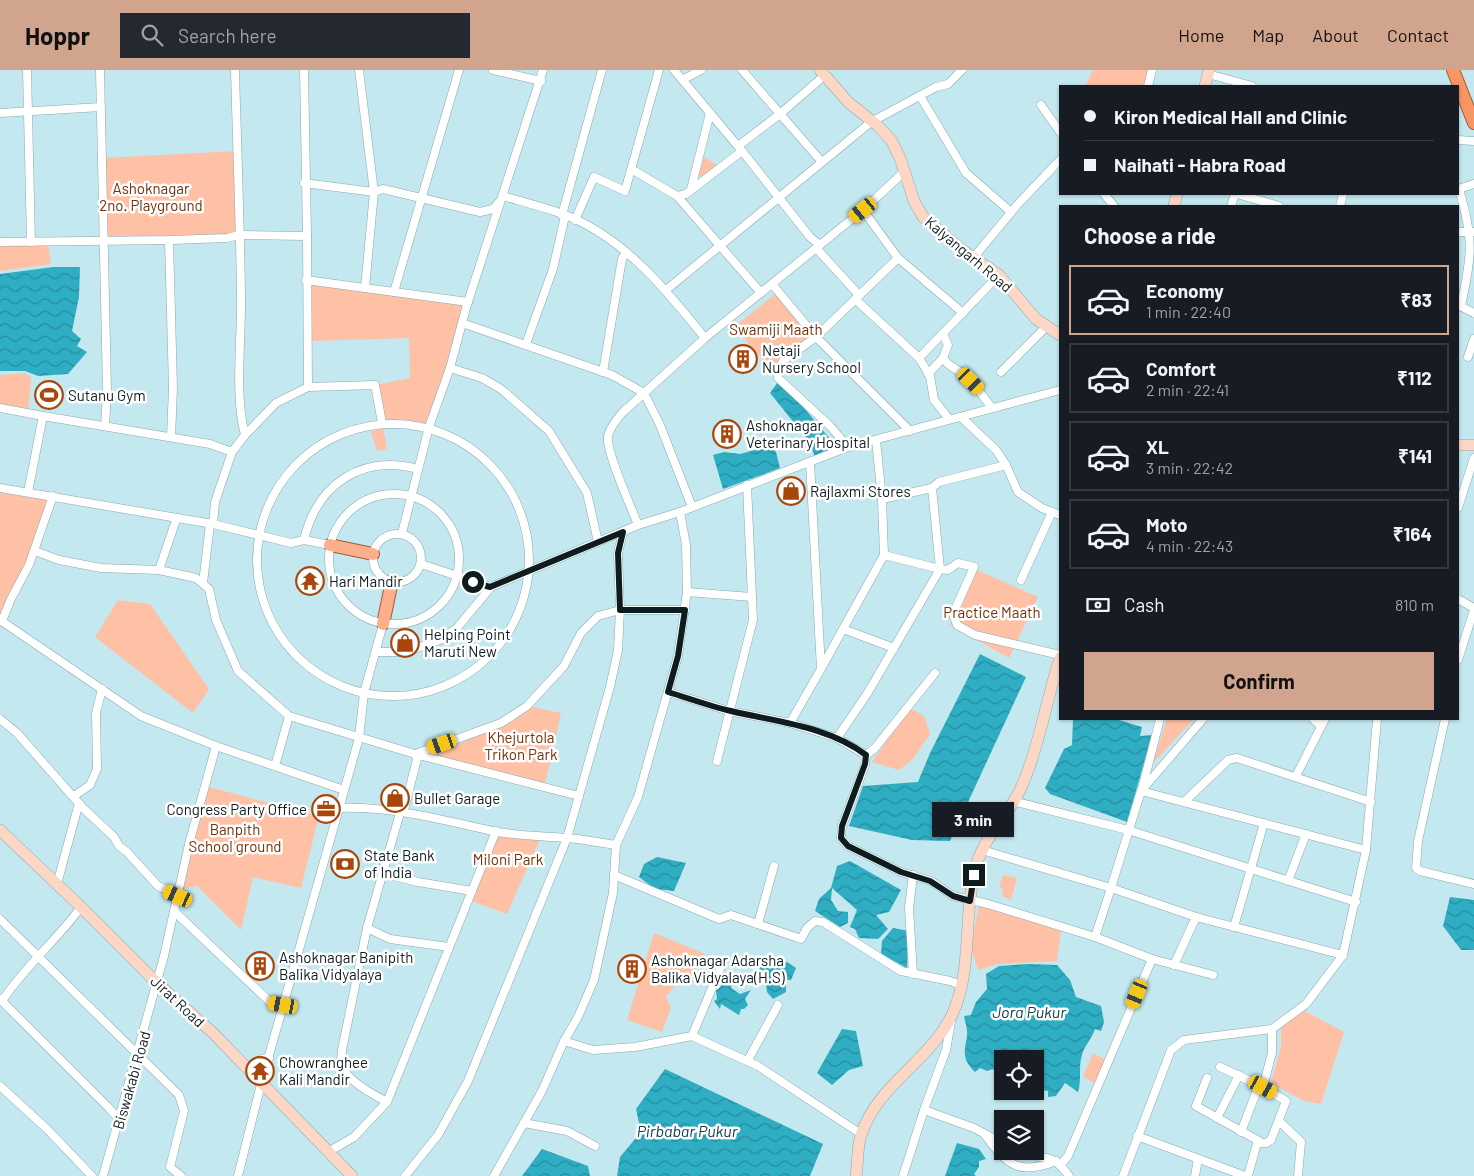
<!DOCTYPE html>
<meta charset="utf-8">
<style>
:root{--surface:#171b24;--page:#242831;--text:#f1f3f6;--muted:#9ea1a6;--line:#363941;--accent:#d1a58d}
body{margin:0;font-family:Barlow,sans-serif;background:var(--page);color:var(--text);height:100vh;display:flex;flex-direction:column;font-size:19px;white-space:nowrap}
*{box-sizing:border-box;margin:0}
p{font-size:16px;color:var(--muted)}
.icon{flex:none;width:28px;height:28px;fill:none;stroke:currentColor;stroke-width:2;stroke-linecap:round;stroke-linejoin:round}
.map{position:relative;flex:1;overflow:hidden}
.panel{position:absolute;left:1059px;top:135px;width:400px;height:515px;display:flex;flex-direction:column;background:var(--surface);border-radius:0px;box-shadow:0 1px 4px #0004}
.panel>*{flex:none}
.hud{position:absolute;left:1059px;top:15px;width:400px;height:110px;border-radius:0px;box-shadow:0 1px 4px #0004;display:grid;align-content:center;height:110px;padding:0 25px;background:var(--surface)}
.controls{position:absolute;left:994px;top:980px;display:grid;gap:10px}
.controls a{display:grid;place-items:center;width:50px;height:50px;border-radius:0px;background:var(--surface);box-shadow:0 1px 4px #0004;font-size:25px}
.end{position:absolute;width:22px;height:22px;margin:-11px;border:6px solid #0f1c1f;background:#fff;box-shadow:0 0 0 2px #fff}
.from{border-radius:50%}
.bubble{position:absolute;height:35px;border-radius:0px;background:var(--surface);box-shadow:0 1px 4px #0004;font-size:16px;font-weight:700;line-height:35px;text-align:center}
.car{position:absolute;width:15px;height:30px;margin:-15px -8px;border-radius:6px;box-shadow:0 0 4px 1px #0007;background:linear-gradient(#f5c518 24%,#345 0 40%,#f5c518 0 76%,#345 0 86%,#f5c518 0)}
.hud b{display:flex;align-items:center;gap:18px;height:48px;font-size:19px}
.hud b+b{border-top:1px solid var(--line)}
.hud i{width:12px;height:12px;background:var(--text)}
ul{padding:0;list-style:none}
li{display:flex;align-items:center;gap:15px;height:70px;margin:0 10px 8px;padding:0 15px;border:2px solid var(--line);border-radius:0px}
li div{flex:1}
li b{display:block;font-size:19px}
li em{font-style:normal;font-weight:700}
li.selected{border-color:var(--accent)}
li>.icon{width:45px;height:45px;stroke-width:1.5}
h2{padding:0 25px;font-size:22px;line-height:60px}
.pay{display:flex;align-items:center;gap:12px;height:55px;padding:0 25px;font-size:19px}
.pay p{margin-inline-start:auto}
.primary-button{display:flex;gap:10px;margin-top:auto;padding:10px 25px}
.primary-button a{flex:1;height:58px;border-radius:0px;background:var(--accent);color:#111;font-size:20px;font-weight:700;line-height:58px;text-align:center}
header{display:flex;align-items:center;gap:30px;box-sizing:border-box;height:70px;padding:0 25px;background:var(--accent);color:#111}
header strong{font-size:24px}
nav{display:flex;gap:28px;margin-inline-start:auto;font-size:18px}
.search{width:350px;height:45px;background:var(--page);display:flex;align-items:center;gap:12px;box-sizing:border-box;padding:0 18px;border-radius:0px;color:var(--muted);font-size:19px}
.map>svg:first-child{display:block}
.green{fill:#ffc1a6}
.water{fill:url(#water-waves)}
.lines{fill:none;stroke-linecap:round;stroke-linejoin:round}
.minor-casing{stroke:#88a9b0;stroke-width:9}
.secondary-casing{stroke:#88a9b0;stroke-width:12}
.primary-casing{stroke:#a65a33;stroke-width:14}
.trunk-casing{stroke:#a65a33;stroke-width:14}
.minor{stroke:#fff;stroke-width:8}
.secondary{stroke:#fdd7c5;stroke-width:11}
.primary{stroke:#fbb08b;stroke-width:12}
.trunk{stroke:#fa9664;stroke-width:12}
.route{stroke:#0f1c1f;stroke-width:6}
.labels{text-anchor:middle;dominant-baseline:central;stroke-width:5;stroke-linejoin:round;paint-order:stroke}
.park-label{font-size:15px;fill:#772f06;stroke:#fff}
.street-label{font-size:15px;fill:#0f1c1f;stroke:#fff}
.poi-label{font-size:15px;fill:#0f1c1f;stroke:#fff;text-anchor:start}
.water-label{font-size:16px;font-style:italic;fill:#0a424a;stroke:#fff}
</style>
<header>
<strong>Hoppr</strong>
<div class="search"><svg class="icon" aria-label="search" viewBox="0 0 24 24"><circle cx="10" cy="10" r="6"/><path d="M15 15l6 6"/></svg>Search here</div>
<nav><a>Home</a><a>Map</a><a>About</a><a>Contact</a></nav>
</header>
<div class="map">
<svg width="1474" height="1106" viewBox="0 0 1474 1106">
<defs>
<pattern id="water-waves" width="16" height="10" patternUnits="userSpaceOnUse" patternTransform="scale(1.25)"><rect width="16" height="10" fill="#2fadc2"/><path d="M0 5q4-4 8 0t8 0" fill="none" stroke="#268c9d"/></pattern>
</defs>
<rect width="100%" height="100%" fill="#c4e8ef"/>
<g class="green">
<polygon points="1093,0 1149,0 1145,16 1085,16"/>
<polygon points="237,81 239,165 103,170 103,88"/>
<polygon points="704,87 717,95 705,106 698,106"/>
<polygon points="48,175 51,194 0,201 0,176"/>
<polygon points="310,215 468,232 429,357 408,354 382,353 375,315 410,308 409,268 310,271"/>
<polygon points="779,221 815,261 772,300 734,257"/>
<polygon points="25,303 31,307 28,343 0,338 0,305"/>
<polygon points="383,356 387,379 377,381 371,362"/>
<polygon points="0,419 53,426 31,490 0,550"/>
<polygon points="977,500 1038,527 1009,588 950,555"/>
<polygon points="118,530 150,534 209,619 193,643 95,567"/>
<polygon points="527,636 561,643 545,714 423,683 456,676"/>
<polygon points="910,638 924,646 930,664 913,689 899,700 872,692"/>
<polygon points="1167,649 1194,649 1153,693"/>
<polygon points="205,716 319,746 301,818 253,807 241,860 197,816 180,819"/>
<polygon points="496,761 541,767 507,844 468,830"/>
<polygon points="1003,805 1017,808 1011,830 1002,826 1003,819 999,817"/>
<polygon points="979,834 1062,853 1057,891 998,894 978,900 971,878"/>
<polygon points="654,863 705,884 692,906 682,905 666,927 671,938 662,962 627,950"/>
<polygon points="1305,941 1344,962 1321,1034 1304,1031 1271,1013 1281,976 1281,954"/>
<polygon points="1093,983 1106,990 1095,1014 1083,1006"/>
</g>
<g class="water">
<polygon points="53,197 80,197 79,227 72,261 81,269 77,276 87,282 68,304 38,306 25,301 0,301 0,204"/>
<polygon points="780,309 835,375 830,385 816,389 808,370 770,323"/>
<polygon points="769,376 776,382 780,398 723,419 713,385 724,382 740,384"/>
<polygon points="980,584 1026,607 950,771 912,770 849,756 863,716 918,712 930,683"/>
<polygon points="1073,649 1116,649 1142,657 1140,666 1152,665 1127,752 1050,724 1045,718 1064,679 1072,675"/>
<polygon points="657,787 686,793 674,821 655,819 639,807 644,794"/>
<polygon points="850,791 901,820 889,842 876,845 888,859 878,869 859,868 855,859 850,857 857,840 832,818 831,830 838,841 848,842 848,853 840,857 815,841 819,829 831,818 837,796"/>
<polygon points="1450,827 1474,830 1474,880 1461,880 1443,856"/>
<polygon points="893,858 909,861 907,898 881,884 882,871"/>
<polygon points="778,886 782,893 787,892 796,898 791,910 786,910 786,922 773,929 767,922 766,914 756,907 764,889 767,894 770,892 769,889"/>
<path d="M1028,894L1057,895L1070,910L1076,927L1101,936L1104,952L1101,961L1095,959C1092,969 1084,976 1082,985C1078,997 1082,1009 1078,1022L1065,1013L1056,1026L1048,1027V1021L1040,1020L1035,1015V989H1002V1006H999L993,999L987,1001L980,998L975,1002C962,989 964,983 967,966C968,960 965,952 964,946L971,945L976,932L987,919L986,904L999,896Z"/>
<polygon points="732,913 731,918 740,924 751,920 745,929 748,935 744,939 741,939 739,945 721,934 720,939 714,931 717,929 716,921 723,914"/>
<polygon points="842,959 856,961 863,996 849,1000 832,1015 817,1003"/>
<polygon points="665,999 823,1074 810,1106 617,1106 620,1087 641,1062 636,1039"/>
<polygon points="957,1073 979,1079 986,1089 979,1091 979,1097 974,1104 976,1106 945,1106"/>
<polygon points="542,1079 588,1096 590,1106 522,1106"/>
</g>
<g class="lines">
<defs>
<g id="minor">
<polyline points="27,0 31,172"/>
<polyline points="100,0 107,321 105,356"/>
<polyline points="304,0 307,166"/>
<polyline points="493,0 541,11"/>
<polyline points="674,0 742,81 810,167 820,175"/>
<polyline points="742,0 821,91"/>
<polyline points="1208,4 1252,16"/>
<polyline points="682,10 701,0"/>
<polyline points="1148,16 1152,0"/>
<polyline points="920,26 966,103 1011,142"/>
<polyline points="1041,35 1060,62"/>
<polyline points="0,43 101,37"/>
<polyline points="1458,70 1474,71"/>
<polyline points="738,76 780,44 825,5"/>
<polyline points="633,100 677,126 686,124 742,81"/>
<polyline points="304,113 374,122 359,0"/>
<polyline points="691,119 710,43"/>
<polyline points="1458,119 1474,114"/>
<path d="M1459,119C1474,170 1472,184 1461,236"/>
<polyline points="1104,124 1114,136"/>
<polyline points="1237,124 1279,136"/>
<path d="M503,126C530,134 561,141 587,155C635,181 671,226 705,268L863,140L905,101"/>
<polyline points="677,126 761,223"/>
<polyline points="1231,136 1235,124"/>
<polyline points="1340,136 1343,124"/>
<polyline points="562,145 602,0"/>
<polyline points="575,150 594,107 625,121 659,0"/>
<polyline points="1458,162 1473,162"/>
<polyline points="169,170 173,318 171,367"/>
<polyline points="0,172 172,170 227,168 239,165 307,166 308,317 276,333 245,365"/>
<polyline points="816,178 859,225"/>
<polyline points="974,187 1018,134 1060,90"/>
<polyline points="898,188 963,243"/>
<polyline points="306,210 468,232"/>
<polyline points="772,214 816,267 910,361"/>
<polyline points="365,218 374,122 383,119 480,142 493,139 499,132"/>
<polyline points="666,220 871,52 936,17 948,14 962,0"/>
<polyline points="394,222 459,0"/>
<polyline points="855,229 919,288"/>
<polyline points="1458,235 1474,243"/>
<polyline points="462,253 612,305 644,323 660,355 692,437"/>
<path d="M943,264L948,275L943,288C948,297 958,299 966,306C976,315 983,327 992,338"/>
<polyline points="526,274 553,199 565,146"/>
<polyline points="1468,287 1474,269"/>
<polyline points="450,298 482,308 501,319 549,361 587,423 598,472"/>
<polyline points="603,302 622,189 626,182"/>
<polyline points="1001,302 1046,257"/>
<polyline points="928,304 943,288"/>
<polyline points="308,317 375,315 382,353"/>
<polyline points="0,338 43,346 28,422"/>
<polyline points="43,346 210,374 232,382 215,432 213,454"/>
<polyline points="962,348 996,380 1006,395 1018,422 1042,438 1060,445"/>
<polyline points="949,349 934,330 930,306 919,288 999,205"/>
<circle cx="393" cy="490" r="136"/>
<polyline points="848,377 830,356 778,308 777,301 783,291 816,267 898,188 863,140"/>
<path d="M232,382L245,365C234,325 242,267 241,225C240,150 237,75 235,0"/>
<polyline points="0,418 213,454 291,473 304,470 330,475"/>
<polyline points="932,418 940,499 948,500 958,493 974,497 953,544 957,555 975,565 1060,585"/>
<circle cx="394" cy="489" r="65"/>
<polyline points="882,429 932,418 939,412 1006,395"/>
<polyline points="1458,438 1474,388"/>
<polyline points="176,450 159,500 196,508 209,519 216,550 238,601 289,646 415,684 501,653 527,636 564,596 581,563 598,546 620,540 618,580 610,617 567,768 468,1011 438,1065 405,1106"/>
<path d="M638,455C632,439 605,380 608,366C610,357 617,349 622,343L705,268"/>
<polyline points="623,462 618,483 620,540 685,540"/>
<polyline points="402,463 429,357 450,298 466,238 543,0"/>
<circle cx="397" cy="488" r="24"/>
<path d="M304,470C317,414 362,384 418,399"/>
<polyline points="35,481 59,490 101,498 159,500"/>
<polyline points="421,494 491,517"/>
<polyline points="1021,510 1052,442"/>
<polyline points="203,513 210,454"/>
<polyline points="687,522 752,527"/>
<polyline points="1458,529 1474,538"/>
<polyline points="0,550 141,646 216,676 344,720"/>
<polyline points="2,551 11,529 29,495 53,426"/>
<polyline points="843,559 894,578"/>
<polyline points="376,582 405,582 440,570 457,558 491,517 638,455 680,442 848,377 1060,320"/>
<polyline points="1458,590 1474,540"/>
<polyline points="822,597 884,485 882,429 876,370"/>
<polyline points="668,622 729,641 790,653 821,599 810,392"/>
<polyline points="0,649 17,663 83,738 114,767 119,776 127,782 158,816 178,825"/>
<polyline points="1313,649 1321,656"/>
<polyline points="1445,649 1418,771 1416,798 1420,801 1474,814"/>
<polyline points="790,653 837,668 866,685 865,695 842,756 841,768 848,776 901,802 931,811 953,826 988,834 1095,867 1152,889 1213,905"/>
<polyline points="837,668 867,624 940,499 884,485"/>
<polyline points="866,685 875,678 935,603"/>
<polyline points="717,691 753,550 747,415"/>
<polyline points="275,696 289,646"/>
<polyline points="1296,706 1325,649"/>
<polyline points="1142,719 1160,649"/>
<polygon points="1141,721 1366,780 1343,885 1196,847 1111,818"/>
<polyline points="1141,721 1203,649"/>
<polyline points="74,726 90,715 97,699 96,643 102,619"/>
<polyline points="1013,731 1128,760 1356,832"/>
<polyline points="1184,732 1228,690 1237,688 1371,732"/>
<path d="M340,738C394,736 445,751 498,762C521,766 544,766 567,768C583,769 600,773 616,775"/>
<polyline points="982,780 1111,818 1095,867"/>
<polyline points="1366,780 1377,649"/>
<polyline points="382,803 418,812 472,821"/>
<polyline points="614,805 719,849 731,845 801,869 807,858 815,851 823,852 901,901 950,911 961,915"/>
<polyline points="913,805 909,838 913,904"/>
<polyline points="1288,811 1306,764"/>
<polyline points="57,814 79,733"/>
<polyline points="175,842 270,932 283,935"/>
<polyline points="0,849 179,1025 184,1041 170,1097 181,1106"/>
<polyline points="758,854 774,796"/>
<polyline points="1234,857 1264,753"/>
<polyline points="367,858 400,743 404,740 417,689 415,684 579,726"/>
<polyline points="1174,895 1196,847"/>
<polyline points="0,929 108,1037 117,1047 118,1054"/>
<path d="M2,931C25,896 57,870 81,837"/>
<polyline points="692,966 722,894"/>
<polyline points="564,971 593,980 635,977 692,966 758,996 861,1064"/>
<polyline points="748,990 778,935"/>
<polyline points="1220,997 1263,1017 1286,1031 1271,1070 1266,1073 1257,1073 1248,1106"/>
<polyline points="248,1001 262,989 269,988"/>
<polyline points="1207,1008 1196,1036 1259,1071"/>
<polyline points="0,1016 47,1059 92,1106"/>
<polyline points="1263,1017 1272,983 1272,959"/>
<path d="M387,1032C374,1025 347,1011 342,996C340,991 342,985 342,980L367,858L390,869L449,877"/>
<polyline points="924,1040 946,980 951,952"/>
<polyline points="1217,1048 1239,1005"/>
<polyline points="1279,1051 1301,1072 1298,1106"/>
<polyline points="524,1053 567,1061 595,1076"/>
<polyline points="1241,1062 1259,1015"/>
<path d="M985,1065C1007,1095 1019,1106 1056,1091"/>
<polyline points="1137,1066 1245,1106"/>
<path d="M1021,1081C1047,1093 1050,1080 1069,1106"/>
<polyline points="328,1082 354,1067 387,1032 496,761"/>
<polyline points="1061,1094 1068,1086 1152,889"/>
<polyline points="103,1106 164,886 189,774 216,676"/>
<polyline points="238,1106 262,1010 359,668 364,623 383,554"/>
<polyline points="494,1106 542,1021 564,971 578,947 594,910 613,823 616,775 638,727 678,586 687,522 686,475 680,442"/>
<polyline points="903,1106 924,1040 974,1058 1002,1073"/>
<polyline points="1123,1106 1171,980 1184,970 1272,959 1306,934 1343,885"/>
<polyline points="1195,1106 1198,1089"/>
</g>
<g id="secondary">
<polyline points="820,0 848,32 878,56 891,70 900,88 914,131 923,147 962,180 999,205 1036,249 1060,265"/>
<polyline points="1205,16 1209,0"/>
<polyline points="1174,136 1177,124"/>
<polyline points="1458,375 1474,375"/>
<polyline points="0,760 81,837 157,913 213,963 352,1106"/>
<path d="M856,1106C858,1093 857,1077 861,1065C877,1015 930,991 952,945C974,898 962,842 977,793C986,764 1009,745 1021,718C1039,677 1046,631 1060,588"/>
</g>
<g id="primary">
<polyline points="330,475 373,484"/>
<polyline points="383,554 392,511"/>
</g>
<polyline id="trunk" points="1453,0 1474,53"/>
</defs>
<use href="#minor" class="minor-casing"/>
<use href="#secondary" class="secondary-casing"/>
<use href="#primary" class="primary-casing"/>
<use href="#trunk" class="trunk-casing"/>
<use href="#minor" class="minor"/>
<use href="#secondary" class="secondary"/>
<use href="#primary" class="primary"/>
<use href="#trunk" class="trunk"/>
</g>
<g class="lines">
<path class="route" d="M473,512L490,517L623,462L618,483L620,540H685L678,586L668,622C688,628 709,636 731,641C776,652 828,656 866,685L865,694L842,756L841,768L848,776L901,802L930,811L953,826L970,831L974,805"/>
</g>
<defs>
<symbol id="building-ring" viewBox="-11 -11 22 22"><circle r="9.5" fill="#fff" stroke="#a9460c" stroke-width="1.5"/><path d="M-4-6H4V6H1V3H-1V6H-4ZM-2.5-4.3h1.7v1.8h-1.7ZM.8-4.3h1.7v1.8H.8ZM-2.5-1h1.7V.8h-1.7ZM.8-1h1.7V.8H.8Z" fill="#a9460c"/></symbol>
<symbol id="stadium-ring" viewBox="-11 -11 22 22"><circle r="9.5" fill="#fff" stroke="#a9460c" stroke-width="1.5"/><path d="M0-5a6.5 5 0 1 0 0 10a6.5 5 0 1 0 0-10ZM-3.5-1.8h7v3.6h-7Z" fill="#a9460c"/></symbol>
<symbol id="shop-ring" viewBox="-11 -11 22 22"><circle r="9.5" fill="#fff" stroke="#a9460c" stroke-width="1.5"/><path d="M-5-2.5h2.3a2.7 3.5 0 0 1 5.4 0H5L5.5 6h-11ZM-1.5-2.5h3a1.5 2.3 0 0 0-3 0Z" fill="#a9460c"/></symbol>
<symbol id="temple-ring" viewBox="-11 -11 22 22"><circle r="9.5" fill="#fff" stroke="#a9460c" stroke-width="1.5"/><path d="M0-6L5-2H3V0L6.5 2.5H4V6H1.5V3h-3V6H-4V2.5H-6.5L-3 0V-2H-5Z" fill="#a9460c"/></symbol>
<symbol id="office-ring" viewBox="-11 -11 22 22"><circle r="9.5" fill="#fff" stroke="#a9460c" stroke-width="1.5"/><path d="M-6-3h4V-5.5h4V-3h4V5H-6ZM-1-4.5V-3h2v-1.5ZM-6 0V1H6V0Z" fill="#a9460c"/></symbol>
<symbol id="bank-ring" viewBox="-11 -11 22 22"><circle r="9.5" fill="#fff" stroke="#a9460c" stroke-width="1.5"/><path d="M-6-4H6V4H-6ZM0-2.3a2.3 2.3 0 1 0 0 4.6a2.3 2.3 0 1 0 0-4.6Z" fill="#a9460c"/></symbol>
</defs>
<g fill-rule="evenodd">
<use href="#building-ring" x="727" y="273" width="32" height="32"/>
<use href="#stadium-ring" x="33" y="309" width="32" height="32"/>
<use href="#building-ring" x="711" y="348" width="32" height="32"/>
<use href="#shop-ring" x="775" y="405" width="32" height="32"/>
<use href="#temple-ring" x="294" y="495" width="32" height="32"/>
<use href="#shop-ring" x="389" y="557" width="32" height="32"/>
<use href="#shop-ring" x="379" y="712" width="32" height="32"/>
<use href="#office-ring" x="310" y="723" width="32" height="32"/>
<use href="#bank-ring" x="329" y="778" width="32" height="32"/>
<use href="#building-ring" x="244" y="880" width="32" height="32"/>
<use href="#building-ring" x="616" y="883" width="32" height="32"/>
<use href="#temple-ring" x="244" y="985" width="32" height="32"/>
</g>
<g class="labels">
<g class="park-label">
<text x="151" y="118">Ashoknagar<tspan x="151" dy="17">2no. Playground</tspan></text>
<text x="776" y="259">Swamiji Maath</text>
<text x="992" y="542">Practice Maath</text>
<text x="521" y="667">Khejurtola<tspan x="521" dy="17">Trikon Park</tspan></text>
<text x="235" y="759">Banpith<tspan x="235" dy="17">School ground</tspan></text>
<text x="508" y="789">Miloni Park</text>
</g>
<g class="street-label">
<text transform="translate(969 184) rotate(40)">Kalyangarh Road</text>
<text transform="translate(178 931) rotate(43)">Jirat Road</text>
<text transform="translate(131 1010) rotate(-74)">Biswakabi Road</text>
</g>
<g class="poi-label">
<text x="762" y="280">Netaji<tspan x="762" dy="17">Nursery School</tspan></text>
<text x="68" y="325">Sutanu Gym</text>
<text x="746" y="355">Ashoknagar<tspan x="746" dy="17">Veterinary Hospital</tspan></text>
<text x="810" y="421">Rajlaxmi Stores</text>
<text x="329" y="511">Hari Mandir</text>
<text x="424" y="564">Helping Point<tspan x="424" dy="17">Maruti New</tspan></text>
<text x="414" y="728">Bullet Garage</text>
<text x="307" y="739" text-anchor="end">Congress Party Office</text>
<text x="364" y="785">State Bank<tspan x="364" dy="17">of India</tspan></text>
<text x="279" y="887">Ashoknagar Banipith<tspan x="279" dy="17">Balika Vidyalaya</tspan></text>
<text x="651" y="890">Ashoknagar Adarsha<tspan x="651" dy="17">Balika Vidyalaya(H.S)</tspan></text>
<text x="279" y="992">Chowranghee<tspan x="279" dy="17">Kali Mandir</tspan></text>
</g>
<g class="water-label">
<text x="1029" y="941">Jora Pukur</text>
<text x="687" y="1060">Pirbabar Pukur</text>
</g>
</g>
</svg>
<div class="controls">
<a><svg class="icon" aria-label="locate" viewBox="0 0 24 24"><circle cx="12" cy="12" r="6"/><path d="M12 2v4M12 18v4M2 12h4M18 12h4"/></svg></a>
<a><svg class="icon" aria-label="layers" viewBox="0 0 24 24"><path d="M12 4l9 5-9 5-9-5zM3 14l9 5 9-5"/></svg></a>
</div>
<i class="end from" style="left:473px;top:512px"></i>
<i class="end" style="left:974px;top:805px"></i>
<div class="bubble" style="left:932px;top:732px;width:82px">3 min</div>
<i class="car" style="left:863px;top:140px;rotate:231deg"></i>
<i class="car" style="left:971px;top:311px;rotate:135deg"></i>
<i class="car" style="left:442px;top:674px;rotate:251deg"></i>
<i class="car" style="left:178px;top:826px;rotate:294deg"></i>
<i class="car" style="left:1137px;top:924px;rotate:203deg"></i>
<i class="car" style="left:283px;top:935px;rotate:280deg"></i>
<i class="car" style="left:1263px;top:1017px;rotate:119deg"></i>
<div class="hud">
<b><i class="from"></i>Kiron Medical Hall and Clinic</b>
<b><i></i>Naihati - Habra Road</b>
</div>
<section class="panel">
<h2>Choose a ride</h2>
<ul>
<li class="selected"><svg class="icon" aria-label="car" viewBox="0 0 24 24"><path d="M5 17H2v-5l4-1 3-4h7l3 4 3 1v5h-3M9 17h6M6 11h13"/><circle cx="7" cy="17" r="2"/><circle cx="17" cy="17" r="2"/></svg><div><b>Economy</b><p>1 min · 22:40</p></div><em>₹83</em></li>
<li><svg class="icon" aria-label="car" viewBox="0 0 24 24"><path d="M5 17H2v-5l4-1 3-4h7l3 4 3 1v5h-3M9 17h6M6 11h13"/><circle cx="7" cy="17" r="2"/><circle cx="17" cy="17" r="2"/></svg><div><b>Comfort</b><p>2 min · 22:41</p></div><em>₹112</em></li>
<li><svg class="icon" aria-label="car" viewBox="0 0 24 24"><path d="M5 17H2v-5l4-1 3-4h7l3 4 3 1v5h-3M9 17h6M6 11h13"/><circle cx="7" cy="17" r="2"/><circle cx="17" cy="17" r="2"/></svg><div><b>XL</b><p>3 min · 22:42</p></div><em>₹141</em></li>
<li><svg class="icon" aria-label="car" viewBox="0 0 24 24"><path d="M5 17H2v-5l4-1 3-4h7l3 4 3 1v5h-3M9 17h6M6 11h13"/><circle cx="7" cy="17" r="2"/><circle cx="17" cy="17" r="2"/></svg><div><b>Moto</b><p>4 min · 22:43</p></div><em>₹164</em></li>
</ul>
<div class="pay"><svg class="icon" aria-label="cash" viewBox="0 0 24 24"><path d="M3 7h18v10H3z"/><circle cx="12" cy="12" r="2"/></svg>Cash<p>810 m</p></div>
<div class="primary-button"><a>Confirm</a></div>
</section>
</div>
